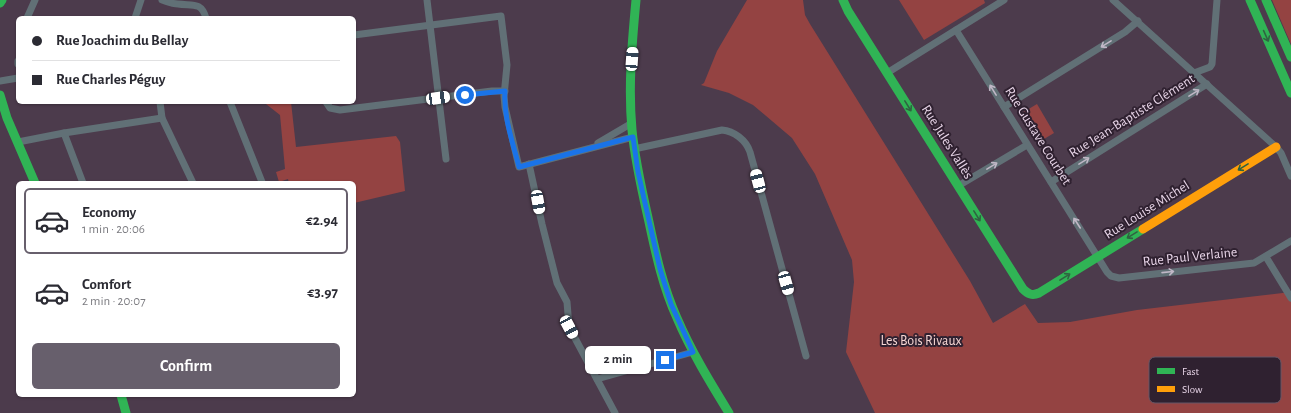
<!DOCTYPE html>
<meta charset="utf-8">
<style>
:root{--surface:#fff;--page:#f7f7f7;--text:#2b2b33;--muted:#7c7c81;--line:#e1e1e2;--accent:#675f6c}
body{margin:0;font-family:"Alegreya Sans",sans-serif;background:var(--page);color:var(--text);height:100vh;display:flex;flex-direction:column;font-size:15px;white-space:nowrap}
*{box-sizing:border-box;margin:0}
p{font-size:13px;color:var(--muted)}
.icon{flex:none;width:22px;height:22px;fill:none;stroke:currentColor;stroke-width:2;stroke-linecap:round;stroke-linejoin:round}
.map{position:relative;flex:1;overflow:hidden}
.side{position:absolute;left:16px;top:181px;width:340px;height:216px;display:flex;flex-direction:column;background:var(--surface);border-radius:6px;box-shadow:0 1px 3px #0004}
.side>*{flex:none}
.guide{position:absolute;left:16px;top:16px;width:340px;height:88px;border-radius:6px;box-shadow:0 1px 3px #0004;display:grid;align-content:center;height:88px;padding:0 16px;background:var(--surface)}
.end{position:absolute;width:18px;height:18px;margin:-9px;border:5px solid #1a73e8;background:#fff;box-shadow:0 0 0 2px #fff}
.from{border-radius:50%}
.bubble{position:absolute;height:28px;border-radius:6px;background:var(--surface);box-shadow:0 1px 3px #0004;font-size:13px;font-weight:600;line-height:28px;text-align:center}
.car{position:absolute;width:12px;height:24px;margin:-12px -6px;border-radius:5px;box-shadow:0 0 3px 1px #0007;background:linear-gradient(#fff 24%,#345 0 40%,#fff 0 76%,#345 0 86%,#fff 0)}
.guide b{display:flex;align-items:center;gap:14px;height:38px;font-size:15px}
.guide b+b{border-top:1px solid var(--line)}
.guide i{width:10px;height:10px;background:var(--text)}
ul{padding:7px 0 0;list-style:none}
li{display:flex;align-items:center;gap:12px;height:66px;margin:0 8px 6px;padding:0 8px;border:2px solid transparent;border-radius:6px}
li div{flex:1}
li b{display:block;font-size:15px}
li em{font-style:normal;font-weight:600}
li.active{border-color:var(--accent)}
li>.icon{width:36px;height:36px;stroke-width:1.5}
.primary-button{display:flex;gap:8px;margin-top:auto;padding:8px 16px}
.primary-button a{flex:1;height:46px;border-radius:6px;background:var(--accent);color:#fff;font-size:16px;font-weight:600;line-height:46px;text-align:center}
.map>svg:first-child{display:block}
.green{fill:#944342}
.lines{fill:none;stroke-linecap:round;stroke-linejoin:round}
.street{stroke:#617076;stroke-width:7}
.fast{stroke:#30b455;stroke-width:9}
.slow{stroke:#ff9f0a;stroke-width:9}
.oneway{stroke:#2f6341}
.oneway2{stroke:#c0b7c6}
.route{stroke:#1a73e8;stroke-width:5}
.labels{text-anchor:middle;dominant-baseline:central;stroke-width:4;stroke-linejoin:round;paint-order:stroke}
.street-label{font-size:14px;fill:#e8d5e8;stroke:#2f2130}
.park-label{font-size:14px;fill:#f6d5d2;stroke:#2f2130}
.key{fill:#2f2130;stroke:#665767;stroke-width:1}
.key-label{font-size:11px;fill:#e8d5e8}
</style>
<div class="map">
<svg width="1291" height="413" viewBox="0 0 1291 413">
<rect width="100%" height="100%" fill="#4c3b4c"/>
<g class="green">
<polygon points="747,0 803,0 805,15 810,24 970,281 993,323 1025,304 1038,323 1070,322 1137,310 1291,292 1291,413 875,413 846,352 854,282 852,260 815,174 792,138 753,105 729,93 701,85 704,83 717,51"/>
<polygon points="899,0 984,0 985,3 924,40"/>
<polygon points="1272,0 1291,0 1291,44"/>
<polygon points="265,102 291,102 296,147 396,136 400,142 405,191 354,203 354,183 289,183 288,179 279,182 276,172 285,169 280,115 266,104"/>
<polygon points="1037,104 1054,133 1039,142 1022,113"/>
</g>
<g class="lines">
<g class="street">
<path d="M162,0C168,2 172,4 178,4C192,6 201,1 206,18"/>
<polyline points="427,0 446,159"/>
<polyline points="1113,0 1276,147 1281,153 1291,176"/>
<polyline points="27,18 35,0"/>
<polyline points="135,18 141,0"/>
<polyline points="956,30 1107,272 1111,276 1119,278 1254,263 1291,241"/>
<polyline points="354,35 501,16 507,65 504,96 505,107 519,167 633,137"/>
<polyline points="18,61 18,64"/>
<polyline points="887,73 1004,0"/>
<polyline points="1194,73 1210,67 1212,64 1217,0"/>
<polyline points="0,81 18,78"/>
<polyline points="160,102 162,118 193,183"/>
<polyline points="230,102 262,182 261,183"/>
<polyline points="326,102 330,108 340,110 492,91 505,91"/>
<polyline points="1004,107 1125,32 1138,21"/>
<polyline points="64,133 83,183"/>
<polyline points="18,142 64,133 162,118"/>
<polyline points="598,143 632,123"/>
<path d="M634,149L722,130C734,131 746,140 750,152L806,356"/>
<polyline points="529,164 542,224 557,283 567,302 569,327 615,413"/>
<polyline points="1051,182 1207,84"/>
<polyline points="958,186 1027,145"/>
<polyline points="1266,257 1291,298"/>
<polyline points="597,379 693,352"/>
</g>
<g class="fast">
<path d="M636,0C632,43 628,87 632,130C635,161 642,191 649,222C656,255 663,287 677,318C691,351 710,382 729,413"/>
<path d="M843,0L848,11L1023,289C1028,294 1032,296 1039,293L1143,229"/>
<polyline points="1250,0 1291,93"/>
<polyline points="1266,0 1291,57"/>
<polyline points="0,3 2,0"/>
<polyline points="0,95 7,118 35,183"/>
<polyline points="121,395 126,413"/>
</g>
<polyline class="slow" points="1143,229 1276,147"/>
</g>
<defs><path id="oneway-shaft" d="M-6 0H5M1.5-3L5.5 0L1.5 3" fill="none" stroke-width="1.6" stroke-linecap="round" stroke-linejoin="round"/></defs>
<g class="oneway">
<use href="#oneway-shaft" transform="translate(1266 36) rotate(66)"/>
<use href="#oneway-shaft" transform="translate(908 106) rotate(58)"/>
<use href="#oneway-shaft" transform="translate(1243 167) rotate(148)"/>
<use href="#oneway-shaft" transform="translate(977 216) rotate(58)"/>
<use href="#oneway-shaft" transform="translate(1132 235) rotate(148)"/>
<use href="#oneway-shaft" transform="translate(1065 277) rotate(-32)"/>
</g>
<g class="oneway2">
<use href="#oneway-shaft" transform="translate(1106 44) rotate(148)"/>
<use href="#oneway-shaft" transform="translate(993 90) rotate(-122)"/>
<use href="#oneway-shaft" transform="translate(1194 93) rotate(-32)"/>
<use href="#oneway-shaft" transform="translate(1084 161) rotate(-32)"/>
<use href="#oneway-shaft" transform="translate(992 166) rotate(-31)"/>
<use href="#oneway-shaft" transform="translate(1077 223) rotate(-123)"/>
<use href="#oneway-shaft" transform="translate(1168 272) rotate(-6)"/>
</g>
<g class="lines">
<path class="route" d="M465,95L505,91C503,116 513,143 519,167L633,137L638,172L660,269L671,304L693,352L665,360"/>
</g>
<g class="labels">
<g class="street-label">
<text transform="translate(1132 116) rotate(-32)">Rue Jean-Baptiste Clément</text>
<text transform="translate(1038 136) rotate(58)">Rue Gustave Courbet</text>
<text transform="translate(947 142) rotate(58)">Rue Jules Vallès</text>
<text transform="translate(1147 210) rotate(-32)">Rue Louise Michel</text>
<text transform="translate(1190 257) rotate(-6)">Rue Paul Verlaine</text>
</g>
<g class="park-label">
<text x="921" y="341">Les Bois Rivaux</text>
</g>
</g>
<rect x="1149" y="357" width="132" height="46" rx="6" class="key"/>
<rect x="1157" y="368" width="18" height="6" fill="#30b455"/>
<rect x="1157" y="386" width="18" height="6" fill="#ff9f0a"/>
<g class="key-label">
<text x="1182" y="375">Fast</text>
<text x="1182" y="393">Slow</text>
</g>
</svg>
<i class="end from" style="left:465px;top:95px"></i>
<i class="end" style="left:665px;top:360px"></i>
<div class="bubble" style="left:585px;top:346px;width:66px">2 min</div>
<i class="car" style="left:632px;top:59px;rotate:4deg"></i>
<i class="car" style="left:438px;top:98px;rotate:82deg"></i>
<i class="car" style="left:758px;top:181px;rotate:345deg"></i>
<i class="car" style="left:538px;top:202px;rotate:170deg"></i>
<i class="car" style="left:786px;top:283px;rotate:164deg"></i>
<i class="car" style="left:569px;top:327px;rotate:152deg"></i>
<div class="guide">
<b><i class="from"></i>Rue Joachim du Bellay</b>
<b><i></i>Rue Charles Péguy</b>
</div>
<section class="side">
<ul>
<li class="active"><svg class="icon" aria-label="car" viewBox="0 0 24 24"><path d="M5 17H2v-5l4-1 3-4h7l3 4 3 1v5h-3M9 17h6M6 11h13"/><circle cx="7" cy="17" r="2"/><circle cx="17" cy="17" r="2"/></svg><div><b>Economy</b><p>1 min · 20:06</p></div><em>€2.94</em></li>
<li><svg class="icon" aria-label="car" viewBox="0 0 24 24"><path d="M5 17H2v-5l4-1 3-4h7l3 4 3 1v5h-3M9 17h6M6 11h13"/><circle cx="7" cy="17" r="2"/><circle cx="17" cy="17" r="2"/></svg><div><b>Comfort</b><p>2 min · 20:07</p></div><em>€3.97</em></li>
</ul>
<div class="primary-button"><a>Confirm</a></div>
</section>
</div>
